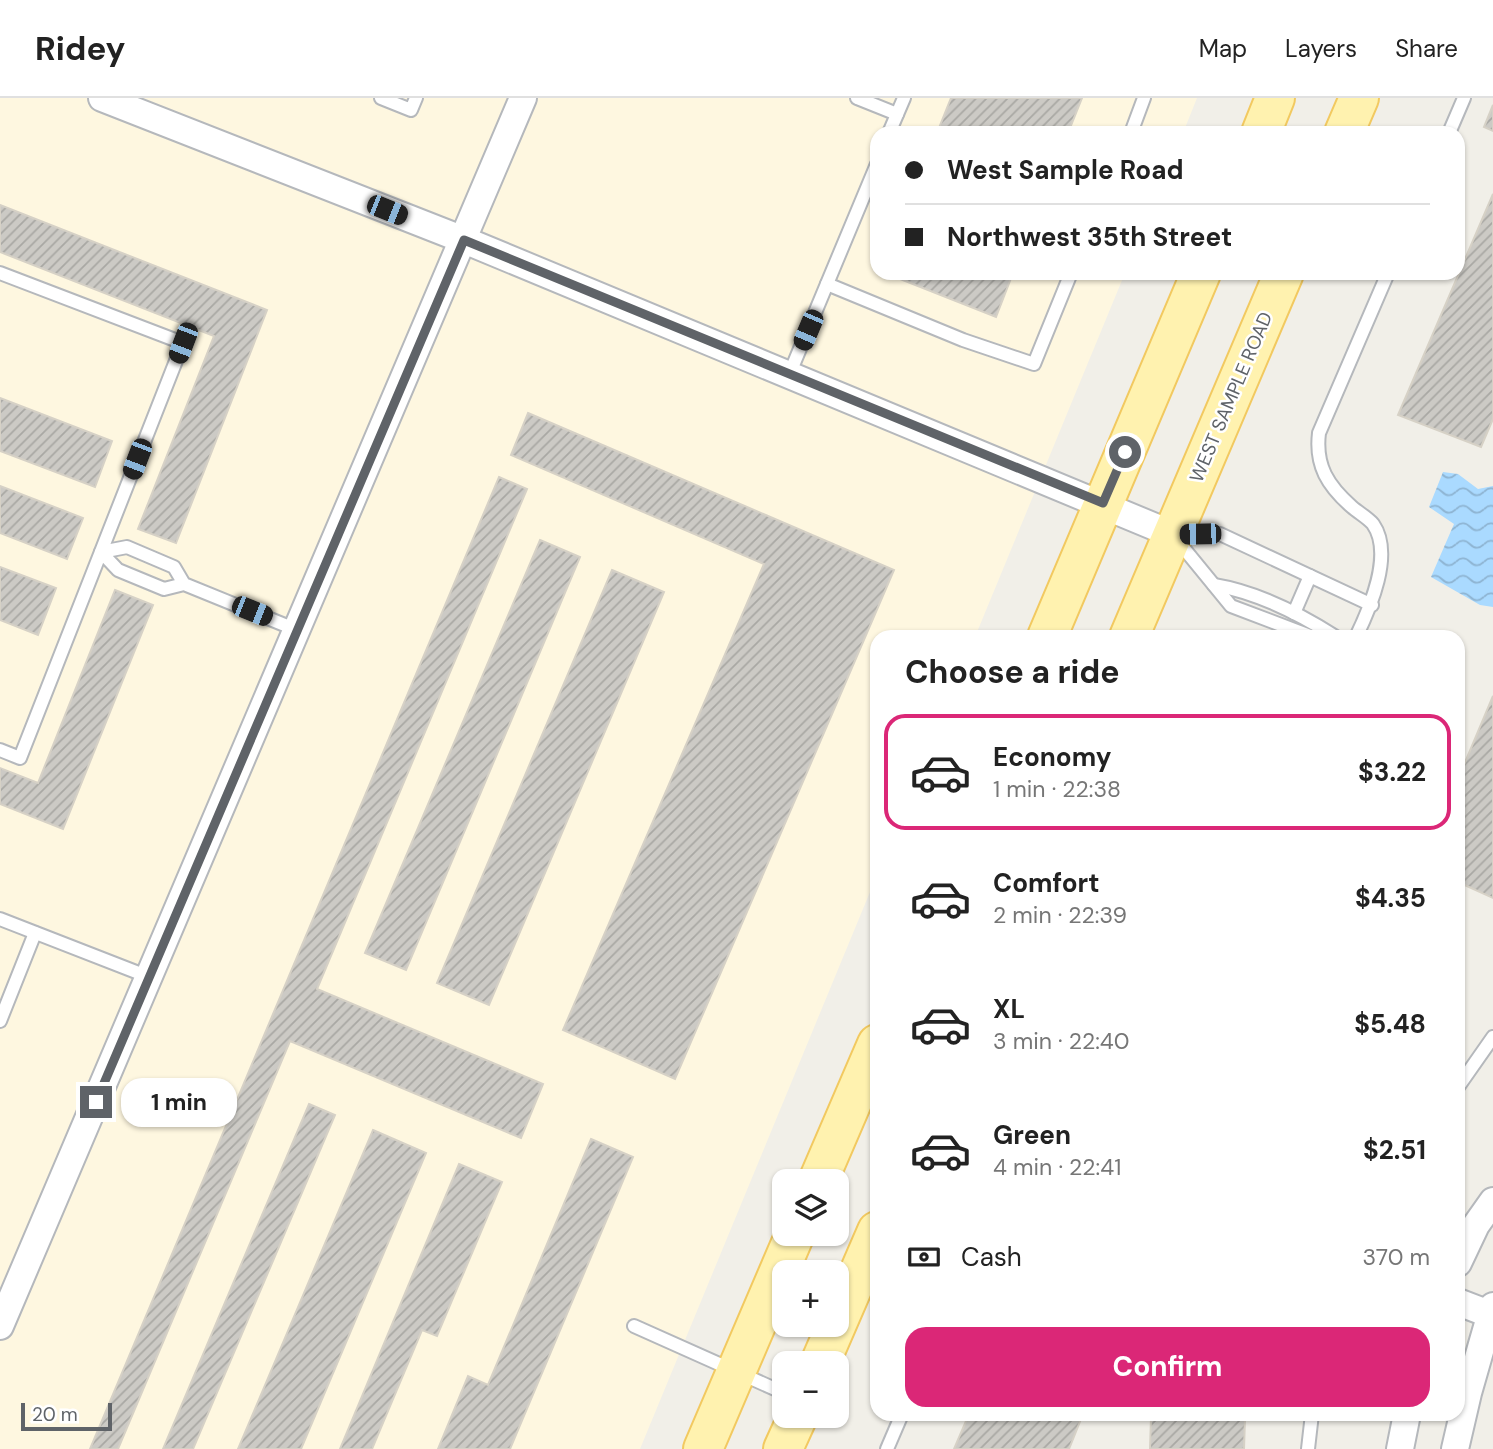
<!DOCTYPE html>
<meta charset="utf-8">
<style>
:root{--surface:#fff;--page:#f2f2f2;--text:#222;--muted:#767676;--line:#e0e0e0;--accent:#db2777}
body{margin:0;font-family:"DM Sans",sans-serif;background:var(--page);color:var(--text);height:100vh;display:flex;flex-direction:column;font-size:26px;white-space:nowrap}
*{box-sizing:border-box;margin:0}
p{font-size:23px;color:var(--muted)}
.icon{flex:none;width:38px;height:38px;fill:none;stroke:currentColor;stroke-width:2;stroke-linecap:round;stroke-linejoin:round}
.map{position:relative;flex:1;overflow:hidden}
.sheet{position:absolute;left:870px;top:532px;width:595px;height:791px;display:flex;flex-direction:column;background:var(--surface);border-radius:21px;box-shadow:0 2px 5px #0004}
.sheet>*{flex:none}
.hud{position:absolute;left:870px;top:28px;width:595px;height:154px;border-radius:21px;box-shadow:0 2px 5px #0004;display:grid;align-content:center;height:154px;padding:0 35px;background:var(--surface)}
.tools{position:absolute;left:772px;top:1071px;display:grid;gap:14px}
.tools a{display:grid;place-items:center;width:77px;height:77px;border-radius:14px;background:var(--surface);box-shadow:0 2px 5px #0004;font-size:35px}
.scale{position:absolute;left:21px;bottom:18px;width:91px;box-sizing:border-box;padding-left:7px;border:4px solid #5f6368;border-top:0;font-size:19px;line-height:24px;white-space:nowrap;color:#5f6368;-webkit-text-stroke:5px #fff;paint-order:stroke}
.end{position:absolute;width:32px;height:32px;margin:-16px;border:9px solid #5f6368;background:#fff;box-shadow:0 0 0 4px #fff}
.from{border-radius:50%}
.bubble{position:absolute;height:49px;border-radius:21px;background:var(--surface);box-shadow:0 2px 5px #0004;font-size:23px;font-weight:700;line-height:49px;text-align:center}
.car{position:absolute;width:21px;height:42px;margin:-21px -10px;border-radius:9px;box-shadow:0 0 5px 2px #0007;background:linear-gradient(#222 24%,#8ab4d8 0 40%,#222 0 76%,#8ab4d8 0 86%,#222 0)}
.hud b{display:flex;align-items:center;gap:24px;height:66px;font-size:26px}
.hud b+b{border-top:2px solid var(--line)}
.hud i{width:18px;height:18px;background:var(--text)}
ul{padding:0;list-style:none}
li{display:flex;align-items:center;gap:21px;height:116px;margin:0 14px 10px;padding:0 21px;border:4px solid transparent;border-radius:21px}
li div{flex:1}
li b{display:block;font-size:26px}
li em{font-style:normal;font-weight:700}
li.current{border-color:var(--accent)}
li>.icon{width:63px;height:63px;stroke-width:1.5}
h2{padding:0 35px;font-size:32px;line-height:84px}
.pay{display:flex;align-items:center;gap:18px;height:77px;padding:0 35px;font-size:26px}
.pay p{margin-inline-start:auto}
.primary-button{display:flex;gap:14px;margin-top:auto;padding:14px 35px}
.primary-button a{flex:1;height:80px;border-radius:21px;background:var(--accent);color:#fff;font-size:28px;font-weight:700;line-height:80px;text-align:center}
header{display:flex;align-items:center;gap:42px;box-sizing:border-box;height:98px;padding:0 35px;background:var(--surface);border-bottom:2px solid var(--line)}
header strong{font-size:33px}
nav{display:flex;gap:38px;margin-inline-start:auto;font-size:24px}
.map>svg:first-child{display:block}
.commercial{fill:#fef7e0}
.water{fill:url(#water-waves)}
.building{fill:url(#building-hatch);stroke:#d6d1c6;stroke-width:2}
.lines{fill:none;stroke-linecap:round;stroke-linejoin:round}
.service-casing{stroke:#b5b8bc;stroke-width:16}
.minor-casing{stroke:#b5b8bc;stroke-width:30}
.primary-casing{stroke:#f2c960;stroke-width:42}
.service{stroke:#fff;stroke-width:12}
.minor{stroke:#fff;stroke-width:26}
.primary{stroke:#fff2af;stroke-width:38}
.route{stroke:#5f6368;stroke-width:9}
.labels{text-anchor:middle;dominant-baseline:central;stroke-width:5;stroke-linejoin:round;paint-order:stroke}
.street-label{font-size:19px;fill:#5f6368;stroke:#fff}
</style>
<header>
<strong>Ridey</strong>
<nav><a>Map</a><a>Layers</a><a>Share</a></nav>
</header>
<div class="map">
<svg width="1493" height="1351" viewBox="0 0 1493 1351">
<defs>
<pattern id="water-waves" width="16" height="10" patternUnits="userSpaceOnUse" patternTransform="scale(1.75)"><rect width="16" height="10" fill="#aadaff"/><path d="M0 5q4-4 8 0t8 0" fill="none" stroke="#8eb4d2"/></pattern>
<pattern id="building-hatch" width="6" height="6" patternUnits="userSpaceOnUse" patternTransform="scale(1.75)"><rect width="6" height="6" fill="#cccac5"/><path d="M-1 1l2-2M0 6l6-6M5 7l2-2" fill="none" stroke="#a9a8a4"/></pattern>
</defs>
<rect width="100%" height="100%" fill="#f1efe8"/>
<polygon class="commercial" points="0,0 1197,0 1183,35 877,35 877,175 1125,175 975,539 877,539 877,777 640,1351 0,1351"/>
<polygon class="water" points="1443,374 1458,376 1478,391 1493,388 1493,509 1480,507 1431,479 1454,426 1429,409"/>
<g class="building">
<polygon points="951,0 1082,0 1068,35 937,35"/>
<polygon points="1493,7 1493,33 1484,29"/>
<polygon points="1493,96 1493,321 1481,349 1398,317"/>
<polygon points="0,107 267,212 176,445 138,431 214,238 0,154"/>
<polygon points="885,175 1013,175 996,219"/>
<polygon points="0,300 112,343 95,389 0,353"/>
<polygon points="528,315 894,472 675,981 563,932 764,466 511,357"/>
<polygon points="499,379 527,391 317,891 543,986 521,1040 290,943 118,1351 90,1351"/>
<polygon points="0,388 83,420 67,461 0,435"/>
<polygon points="540,442 580,459 406,872 365,855"/>
<polygon points="0,469 56,490 38,537 0,522"/>
<polygon points="612,472 664,494 489,907 437,885"/>
<polygon points="115,492 153,507 63,731 0,706 0,670 38,685"/>
<polygon points="1493,598 1493,800 1458,784 1458,681"/>
<polygon points="309,1006 335,1017 193,1351 163,1351"/>
<polygon points="373,1032 426,1055 301,1351 238,1351"/>
<polygon points="591,1041 633,1059 510,1351 438,1351 468,1278 488,1287"/>
<polygon points="459,1066 502,1084 437,1238 422,1232 372,1351 340,1351"/>
<polygon points="969,1316 1083,1316 1069,1351 954,1351"/>
<polygon points="1151,1319 1245,1321 1244,1351 1150,1351"/>
</g>
<g class="lines">
<defs>
<g id="service">
<polyline points="381,0 411,12 416,0"/>
<polyline points="857,0 897,16"/>
<polyline points="889,35 904,0"/>
<polyline points="1131,35 1144,0"/>
<polyline points="1449,35 1464,0"/>
<polyline points="0,175 183,245 20,660 0,652"/>
<polyline points="827,186 963,242 1034,266 1071,175"/>
<polyline points="789,277 877,66"/>
<polyline points="1179,436 1220,436 1372,507"/>
<polyline points="1177,442 1231,508 1313,539"/>
<polyline points="184,486 164,491 118,472 101,454 127,449 174,469 184,486 297,532"/>
<path d="M1214,487C1257,494 1300,516 1336,539"/>
<polyline points="1294,515 1310,478"/>
<path d="M1356,539C1370,510 1394,456 1373,426C1368,420 1359,415 1352,409C1328,388 1315,368 1319,335L1388,175"/>
<polyline points="0,821 149,879"/>
<polyline points="0,923 35,835"/>
<polyline points="1458,989 1493,939"/>
<polyline points="634,1228 784,1295"/>
<polyline points="887,1351 902,1316"/>
<polyline points="1308,1351 1312,1316"/>
</g>
<g id="minor">
<polyline points="102,0 464,142 1172,436"/>
<polyline points="1458,1165 1476,1127 1493,1103"/>
<polyline points="1458,1204 1489,1216"/>
<polyline points="0,1228 523,0"/>
<polyline points="1400,1351 1407,1316"/>
<polyline points="1455,1351 1468,1295 1493,1208"/>
</g>
<g id="primary">
<polyline points="1261,35 1275,0"/>
<polyline points="1344,35 1359,0"/>
<polyline points="1047,539 1201,175"/>
<polyline points="1129,539 1284,175"/>
<polyline points="818,1083 877,946"/>
<polyline points="820,1265 877,1133"/>
<polyline points="703,1351 795,1136"/>
<polyline points="783,1351 798,1318"/>
</g>
</defs>
<use href="#service" class="service-casing"/>
<use href="#minor" class="minor-casing"/>
<use href="#primary" class="primary-casing"/>
<use href="#service" class="service"/>
<use href="#minor" class="minor"/>
<use href="#primary" class="primary"/>
</g>
<g class="lines">
<polyline class="route" points="96,1004 464,142 1103,405 1125,354"/>
</g>
<g class="labels">
<g class="street-label">
<text transform="translate(1231 299) rotate(-67)">WEST SAMPLE ROAD</text>
</g>
</g>
</svg>
<div class="tools">
<a><svg class="icon" aria-label="layers" viewBox="0 0 24 24"><path d="M12 4l9 5-9 5-9-5zM3 14l9 5 9-5"/></svg></a>
<a>+</a>
<a>−</a>
</div>
<div class="scale">20 m</div>
<i class="end from" style="left:1125px;top:354px"></i>
<i class="end" style="left:96px;top:1004px"></i>
<div class="bubble" style="left:121px;top:980px;width:116px">1 min</div>
<i class="car" style="left:387px;top:112px;rotate:112deg"></i>
<i class="car" style="left:808px;top:232px;rotate:203deg"></i>
<i class="car" style="left:183px;top:245px;rotate:201deg"></i>
<i class="car" style="left:137px;top:361px;rotate:201deg"></i>
<i class="car" style="left:1200px;top:436px;rotate:269deg"></i>
<i class="car" style="left:252px;top:513px;rotate:112deg"></i>
<div class="hud">
<b><i class="from"></i>West Sample Road</b>
<b><i></i>Northwest 35th Street</b>
</div>
<section class="sheet">
<h2>Choose a ride</h2>
<ul>
<li class="current"><svg class="icon" aria-label="car" viewBox="0 0 24 24"><path d="M5 17H2v-5l4-1 3-4h7l3 4 3 1v5h-3M9 17h6M6 11h13"/><circle cx="7" cy="17" r="2"/><circle cx="17" cy="17" r="2"/></svg><div><b>Economy</b><p>1 min · 22:38</p></div><em>$3.22</em></li>
<li><svg class="icon" aria-label="car" viewBox="0 0 24 24"><path d="M5 17H2v-5l4-1 3-4h7l3 4 3 1v5h-3M9 17h6M6 11h13"/><circle cx="7" cy="17" r="2"/><circle cx="17" cy="17" r="2"/></svg><div><b>Comfort</b><p>2 min · 22:39</p></div><em>$4.35</em></li>
<li><svg class="icon" aria-label="car" viewBox="0 0 24 24"><path d="M5 17H2v-5l4-1 3-4h7l3 4 3 1v5h-3M9 17h6M6 11h13"/><circle cx="7" cy="17" r="2"/><circle cx="17" cy="17" r="2"/></svg><div><b>XL</b><p>3 min · 22:40</p></div><em>$5.48</em></li>
<li><svg class="icon" aria-label="car" viewBox="0 0 24 24"><path d="M5 17H2v-5l4-1 3-4h7l3 4 3 1v5h-3M9 17h6M6 11h13"/><circle cx="7" cy="17" r="2"/><circle cx="17" cy="17" r="2"/></svg><div><b>Green</b><p>4 min · 22:41</p></div><em>$2.51</em></li>
</ul>
<div class="pay"><svg class="icon" aria-label="cash" viewBox="0 0 24 24"><path d="M3 7h18v10H3z"/><circle cx="12" cy="12" r="2"/></svg>Cash<p>370 m</p></div>
<div class="primary-button"><a>Confirm</a></div>
</section>
</div>
